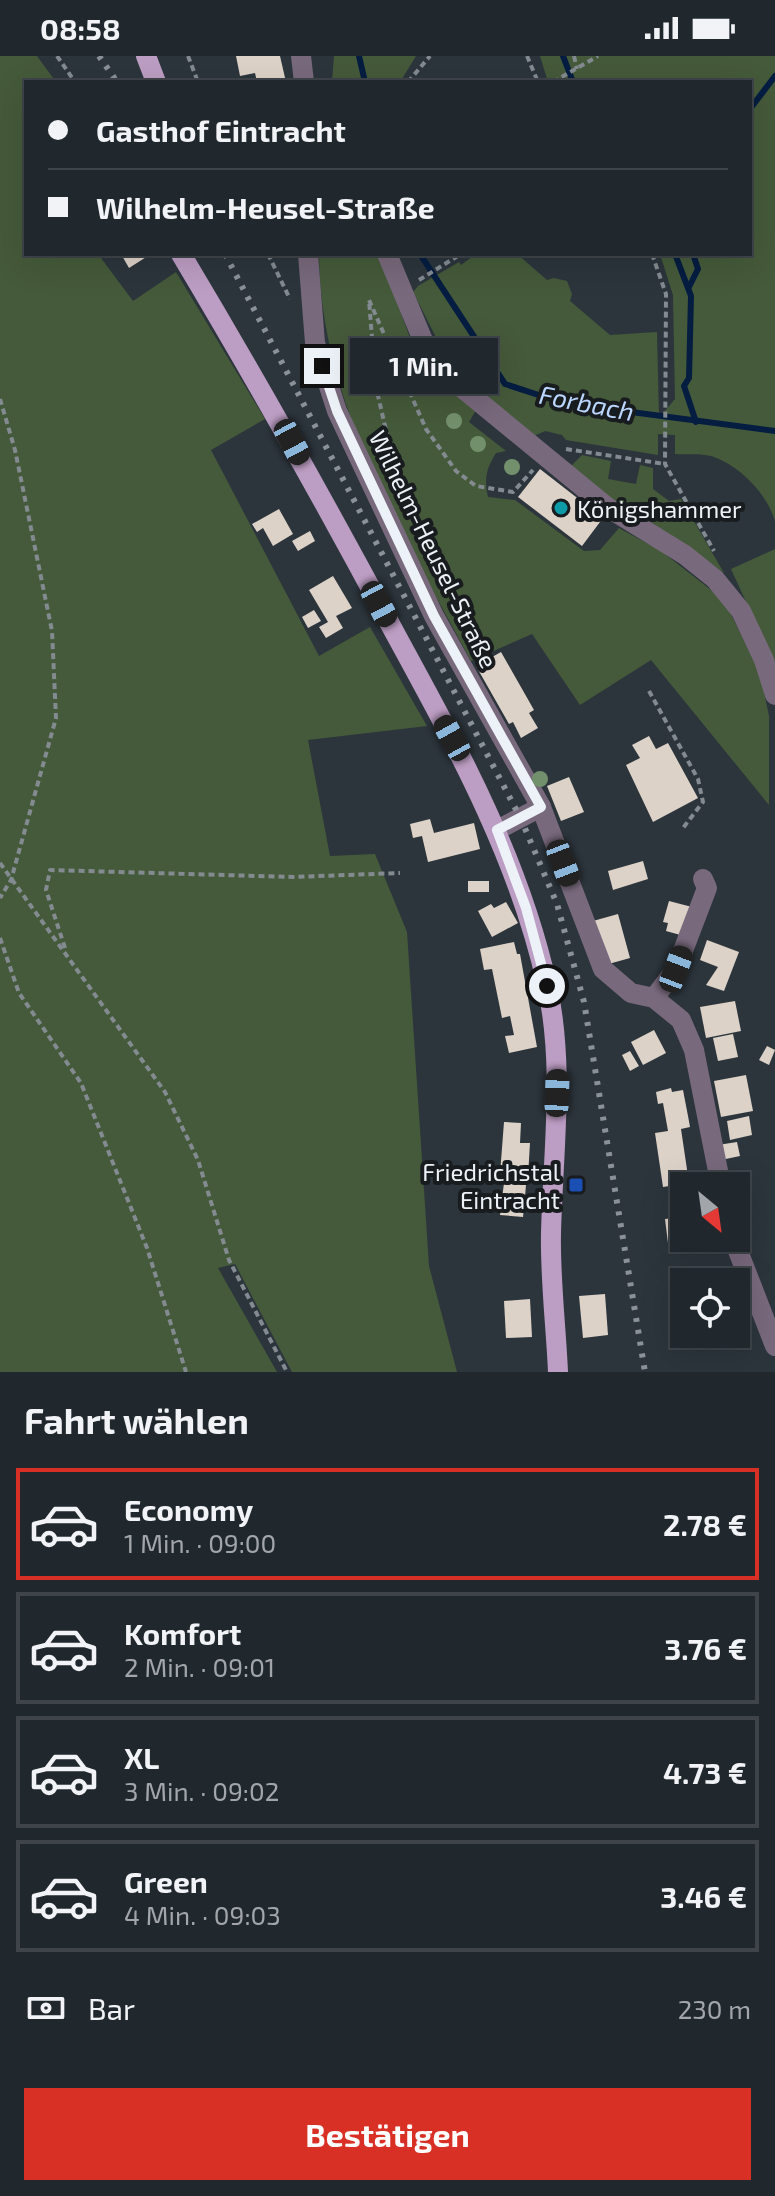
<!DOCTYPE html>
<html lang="de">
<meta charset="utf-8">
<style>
:root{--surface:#21282d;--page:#293035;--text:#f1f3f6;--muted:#a2a6aa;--line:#3e4449;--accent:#d93025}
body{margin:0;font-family:"Exo 2",sans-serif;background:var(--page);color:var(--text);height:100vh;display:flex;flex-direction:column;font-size:30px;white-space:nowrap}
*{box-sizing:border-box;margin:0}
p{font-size:26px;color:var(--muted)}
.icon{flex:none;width:44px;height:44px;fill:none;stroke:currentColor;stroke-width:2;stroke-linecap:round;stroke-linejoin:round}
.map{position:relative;height:1316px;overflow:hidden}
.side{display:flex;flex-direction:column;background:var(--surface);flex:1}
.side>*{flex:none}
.top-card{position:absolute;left:24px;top:24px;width:728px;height:176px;border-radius:0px;box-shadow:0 8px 32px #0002,0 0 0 2px var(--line);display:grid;align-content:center;height:176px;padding:0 24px;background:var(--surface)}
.needle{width:52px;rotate:151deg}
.tools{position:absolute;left:670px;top:1116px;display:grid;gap:16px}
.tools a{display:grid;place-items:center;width:80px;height:80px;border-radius:0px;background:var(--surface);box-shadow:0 8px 32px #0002,0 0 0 2px var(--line);font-size:40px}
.end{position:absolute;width:36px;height:36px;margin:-18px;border:10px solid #ecf2f7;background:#111;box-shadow:0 0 0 4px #111}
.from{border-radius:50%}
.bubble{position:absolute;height:56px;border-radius:0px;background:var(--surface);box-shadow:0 8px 32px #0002,0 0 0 2px var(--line);font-size:26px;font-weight:700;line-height:56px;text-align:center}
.car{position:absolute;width:24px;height:48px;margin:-24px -12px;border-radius:10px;box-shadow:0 0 6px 2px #0007;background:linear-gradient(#222 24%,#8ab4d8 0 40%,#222 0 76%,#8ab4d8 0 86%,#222 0)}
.top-card b{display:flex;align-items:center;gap:28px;height:76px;font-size:30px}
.top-card b+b{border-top:2px solid var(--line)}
.top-card i{width:20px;height:20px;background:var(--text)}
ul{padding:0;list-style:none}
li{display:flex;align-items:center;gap:24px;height:112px;margin:0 16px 12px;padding:0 8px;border:4px solid var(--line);border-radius:0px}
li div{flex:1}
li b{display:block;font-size:30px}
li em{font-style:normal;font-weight:700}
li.current{border-color:var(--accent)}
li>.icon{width:72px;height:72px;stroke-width:1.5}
h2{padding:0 24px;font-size:36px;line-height:96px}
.pay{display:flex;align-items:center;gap:20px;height:88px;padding:0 24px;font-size:30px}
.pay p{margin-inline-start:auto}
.primary-button{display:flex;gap:16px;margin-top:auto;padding:16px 24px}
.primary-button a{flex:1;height:92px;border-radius:0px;background:var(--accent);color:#fff;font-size:32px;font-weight:700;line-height:92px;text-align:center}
.status{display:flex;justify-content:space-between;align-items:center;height:56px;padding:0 40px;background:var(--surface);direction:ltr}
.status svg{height:22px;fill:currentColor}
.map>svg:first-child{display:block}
.green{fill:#455a3a}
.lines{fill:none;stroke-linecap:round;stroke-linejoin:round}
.stream{stroke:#051d41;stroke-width:6}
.building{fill:#ddd2c8}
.path{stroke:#838b91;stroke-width:4;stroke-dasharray:6 4;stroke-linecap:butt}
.minor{stroke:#78697c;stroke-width:20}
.major{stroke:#bc9dc3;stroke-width:20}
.rail{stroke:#8a9198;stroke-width:6;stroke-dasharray:4 8;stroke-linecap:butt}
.tree{fill:#73906d}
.route{stroke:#ecf2f7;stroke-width:10}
.culture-dot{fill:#0f9aa8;stroke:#181c1f;stroke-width:3}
.transit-dot{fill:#1a4fb4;stroke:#181c1f;stroke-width:3}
.labels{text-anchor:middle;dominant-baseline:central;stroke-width:8;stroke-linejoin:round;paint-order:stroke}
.poi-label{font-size:24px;fill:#ecf2f7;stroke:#181c1f;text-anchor:start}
.street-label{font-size:24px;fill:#ecf2f7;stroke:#181c1f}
.water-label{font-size:26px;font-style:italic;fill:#bcd7ff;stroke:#181c1f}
</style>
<div class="status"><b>08:58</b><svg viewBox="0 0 49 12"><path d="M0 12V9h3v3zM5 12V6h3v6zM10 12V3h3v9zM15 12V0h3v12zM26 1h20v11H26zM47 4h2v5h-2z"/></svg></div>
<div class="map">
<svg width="775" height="1316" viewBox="0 0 775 1316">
<rect width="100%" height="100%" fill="#2c353c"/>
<g class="green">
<polygon points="0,0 37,0 56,26 26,26 26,198 98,198 133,245 176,216 265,363 211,394 319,600 370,571 427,670 308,684 330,800 375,798 407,876 429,1210 457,1316 292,1316 235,1208 218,1212 277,1316 0,1316"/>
<polygon points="334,0 416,0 400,26 332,26"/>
<path d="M540,0H775V465C767,438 741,411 714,401C703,397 687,399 675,398V379L658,378V399L566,384L562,379L545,375L534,380L465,322L442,293L413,236L418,230L459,206L461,209L476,198H517L547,224L554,222L567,225L572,238L570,245L610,279L657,276L659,362L675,343L673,239L660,198H750V26H548Z"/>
<path d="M319,198H379L413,290L476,354L469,366L506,395L496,397C486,413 484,423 488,441L515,444L584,495L600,494L619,472L661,495L724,544L760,617L769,660V749L651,604L580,649L532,578L471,605C403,478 320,346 319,198Z"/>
<path d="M582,399L611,405L608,423L636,428L640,409L653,412V433L669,445L681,443L724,517C674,479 618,452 570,411Z"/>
<polygon points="775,493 775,609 731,513"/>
</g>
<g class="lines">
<g class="stream">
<polyline points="359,0 365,26"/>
<polyline points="563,0 573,26"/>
<polyline points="750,53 775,20"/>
<polyline points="420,198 505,328 563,347 775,375"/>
<polyline points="675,198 691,240 689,322 684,330 696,366"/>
<polyline points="689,231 698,213 693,198"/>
</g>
</g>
<g class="building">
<polygon points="236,0 280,0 286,26 257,26 255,17 240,20"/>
<polygon points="121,198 151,198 129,212"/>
<polygon points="540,413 603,462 582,490 518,441"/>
<polygon points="279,453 293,478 273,490 263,472 257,476 252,468"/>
<polygon points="310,475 315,485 298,495 292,485"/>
<polygon points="333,520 352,552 336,560 343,572 326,582 319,571 328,566 309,534"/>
<polygon points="314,554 321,565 308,572 302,561"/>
<polygon points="501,596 534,654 529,657 538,672 521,682 513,666 509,668 476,610"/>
<polygon points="649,680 656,693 668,687 698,742 653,766 626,709 640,702 632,689"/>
<polygon points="569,721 584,756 561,765 547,730"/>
<polygon points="430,763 434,777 474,767 480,793 428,806 422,780 413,782 410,768"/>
<polygon points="643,805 648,823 613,834 608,815"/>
<rect x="468" y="825" width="21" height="11"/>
<polygon points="669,845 692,851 684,880 666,875 668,867 663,866"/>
<polygon points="506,846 518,867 492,881 478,855 491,848 494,852"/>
<polygon points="618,858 630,902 605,909 593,865"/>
<polygon points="707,884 739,896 724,935 706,929 718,911 700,904"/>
<polygon points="514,886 517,898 520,898 537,991 509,997 505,980 514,979 510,960 502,962 492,913 484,914 480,893"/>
<polygon points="735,945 741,975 706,982 700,951"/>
<polygon points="654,974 666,997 643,1009 631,986"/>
<polygon points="733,978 738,1001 718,1005 713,982"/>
<polygon points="767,990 775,994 769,1009 759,1004"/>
<polygon points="630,995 639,1010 630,1015 622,999"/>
<polygon points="746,1019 753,1055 721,1061 714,1025"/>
<polygon points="671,1032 672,1036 683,1034 688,1060 690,1071 681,1073 689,1127 663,1131 655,1077 668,1075 663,1047 658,1048 656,1036"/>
<polygon points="749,1060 752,1079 730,1084 727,1065"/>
<polygon points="504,1066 521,1067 520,1087 530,1087 528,1120 500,1118"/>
<polygon points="737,1086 740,1100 721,1104 718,1089"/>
<polygon points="504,1127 526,1129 523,1161 500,1159"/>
<polygon points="684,1161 684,1182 697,1182 698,1191 669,1195 665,1163"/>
<polygon points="605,1238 608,1279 583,1282 579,1240"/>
<polygon points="530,1243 532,1281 506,1282 504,1245"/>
</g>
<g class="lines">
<g class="path">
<polyline points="57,0 75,26"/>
<polyline points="188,0 198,26"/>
<polyline points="527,0 538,26"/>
<polyline points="574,0 577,13"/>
<polyline points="408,26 430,0"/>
<polyline points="553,26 598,0"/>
<polyline points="268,198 290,243"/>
<polyline points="652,198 666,238 665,408 714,495"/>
<polyline points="419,224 461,198"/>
<polyline points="0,343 15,394 52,575 56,662 11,824 0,842"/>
<polyline points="566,393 665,408"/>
<polyline points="393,427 398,426 376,331 369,244 426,373 456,415 476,430 513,436 533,414"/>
<polyline points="649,635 698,723 703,746 683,772"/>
<polyline points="0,807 165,1036 198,1104 229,1204 287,1316"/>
<polyline points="0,882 19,937 81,1027 147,1192 186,1316"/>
<polyline points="65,892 46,834 50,814 293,821 400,817"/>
</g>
<g class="minor">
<polyline points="301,0 304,26"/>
<polyline points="308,198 315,287 337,355 434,560 541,751 603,913 631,937 654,942 681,964 694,994 721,1130"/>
<polyline points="387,198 427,294 450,322 607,451 685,499 715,523 741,555 764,604 775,639"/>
<polyline points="497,774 541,751"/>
<polyline points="654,942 676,913 707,832 703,823"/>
<polyline points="733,1182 775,1290"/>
</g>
<g class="major">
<polyline points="146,0 156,26"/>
<path d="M181,198C254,320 323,443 390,568C453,684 518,798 547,929C565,1011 553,1093 551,1177C550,1223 556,1270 558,1316"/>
</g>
<g class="rail">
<polyline points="99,0 117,26"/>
<polyline points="225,198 521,763 557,848 584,946 645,1316"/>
</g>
</g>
<g class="tree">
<circle cx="454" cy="365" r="8"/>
<circle cx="478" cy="388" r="8"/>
<circle cx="512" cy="411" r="8"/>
<circle cx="540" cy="723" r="8"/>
</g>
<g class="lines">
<polyline class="route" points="322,310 337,355 434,560 541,751 497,774 526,852 547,930"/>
</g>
<circle class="culture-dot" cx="561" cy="452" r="8"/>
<rect class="transit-dot" x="568" y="1121" width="16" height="16" rx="4"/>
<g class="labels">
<g class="poi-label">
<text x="577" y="452">Königshammer</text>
<text x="560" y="1115" text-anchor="end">Friedrichstal<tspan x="560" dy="28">Eintracht</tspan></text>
</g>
<g class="street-label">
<text transform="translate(434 493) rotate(64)">Wilhelm-Heusel-Straße</text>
</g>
<g class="water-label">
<text transform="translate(587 346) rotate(11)">Forbach</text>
</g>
</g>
</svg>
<div class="tools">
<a><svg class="needle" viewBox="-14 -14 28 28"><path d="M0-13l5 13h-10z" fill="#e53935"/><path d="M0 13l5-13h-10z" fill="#a2a6aa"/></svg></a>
<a><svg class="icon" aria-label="locate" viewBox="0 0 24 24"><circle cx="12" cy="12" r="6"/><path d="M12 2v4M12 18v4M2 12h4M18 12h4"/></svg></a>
</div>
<i class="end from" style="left:547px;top:930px"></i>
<i class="end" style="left:322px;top:310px"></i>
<div class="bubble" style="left:350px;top:282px;width:148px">1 Min.</div>
<i class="car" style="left:292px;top:386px;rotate:152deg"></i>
<i class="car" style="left:379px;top:548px;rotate:152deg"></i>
<i class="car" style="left:452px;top:682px;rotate:331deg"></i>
<i class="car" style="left:563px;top:807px;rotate:159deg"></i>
<i class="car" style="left:676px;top:913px;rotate:21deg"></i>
<i class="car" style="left:557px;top:1037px;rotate:2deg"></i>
<div class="top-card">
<b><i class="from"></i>Gasthof Eintracht</b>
<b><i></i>Wilhelm-Heusel-Straße</b>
</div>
</div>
<section class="side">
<h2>Fahrt wählen</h2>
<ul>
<li class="current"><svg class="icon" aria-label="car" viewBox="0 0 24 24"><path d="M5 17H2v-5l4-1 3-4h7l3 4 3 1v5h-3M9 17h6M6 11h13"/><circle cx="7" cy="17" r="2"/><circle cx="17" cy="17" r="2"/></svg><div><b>Economy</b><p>1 Min. · 09:00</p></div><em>2.78 €</em></li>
<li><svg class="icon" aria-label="car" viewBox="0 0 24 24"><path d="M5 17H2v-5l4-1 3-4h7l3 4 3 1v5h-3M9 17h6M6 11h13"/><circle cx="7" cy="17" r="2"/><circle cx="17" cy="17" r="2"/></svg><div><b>Komfort</b><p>2 Min. · 09:01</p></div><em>3.76 €</em></li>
<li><svg class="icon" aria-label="car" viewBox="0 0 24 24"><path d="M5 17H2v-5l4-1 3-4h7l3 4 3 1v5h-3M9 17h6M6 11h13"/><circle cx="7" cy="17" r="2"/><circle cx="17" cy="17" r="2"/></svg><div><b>XL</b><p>3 Min. · 09:02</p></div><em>4.73 €</em></li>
<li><svg class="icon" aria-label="car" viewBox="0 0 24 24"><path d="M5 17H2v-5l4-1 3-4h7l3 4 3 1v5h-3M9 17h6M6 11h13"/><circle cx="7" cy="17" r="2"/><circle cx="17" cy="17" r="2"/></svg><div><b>Green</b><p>4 Min. · 09:03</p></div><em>3.46 €</em></li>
</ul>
<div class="pay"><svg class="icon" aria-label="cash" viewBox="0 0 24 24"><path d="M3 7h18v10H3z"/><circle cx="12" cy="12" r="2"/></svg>Bar<p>230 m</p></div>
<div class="primary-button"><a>Bestätigen</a></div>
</section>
